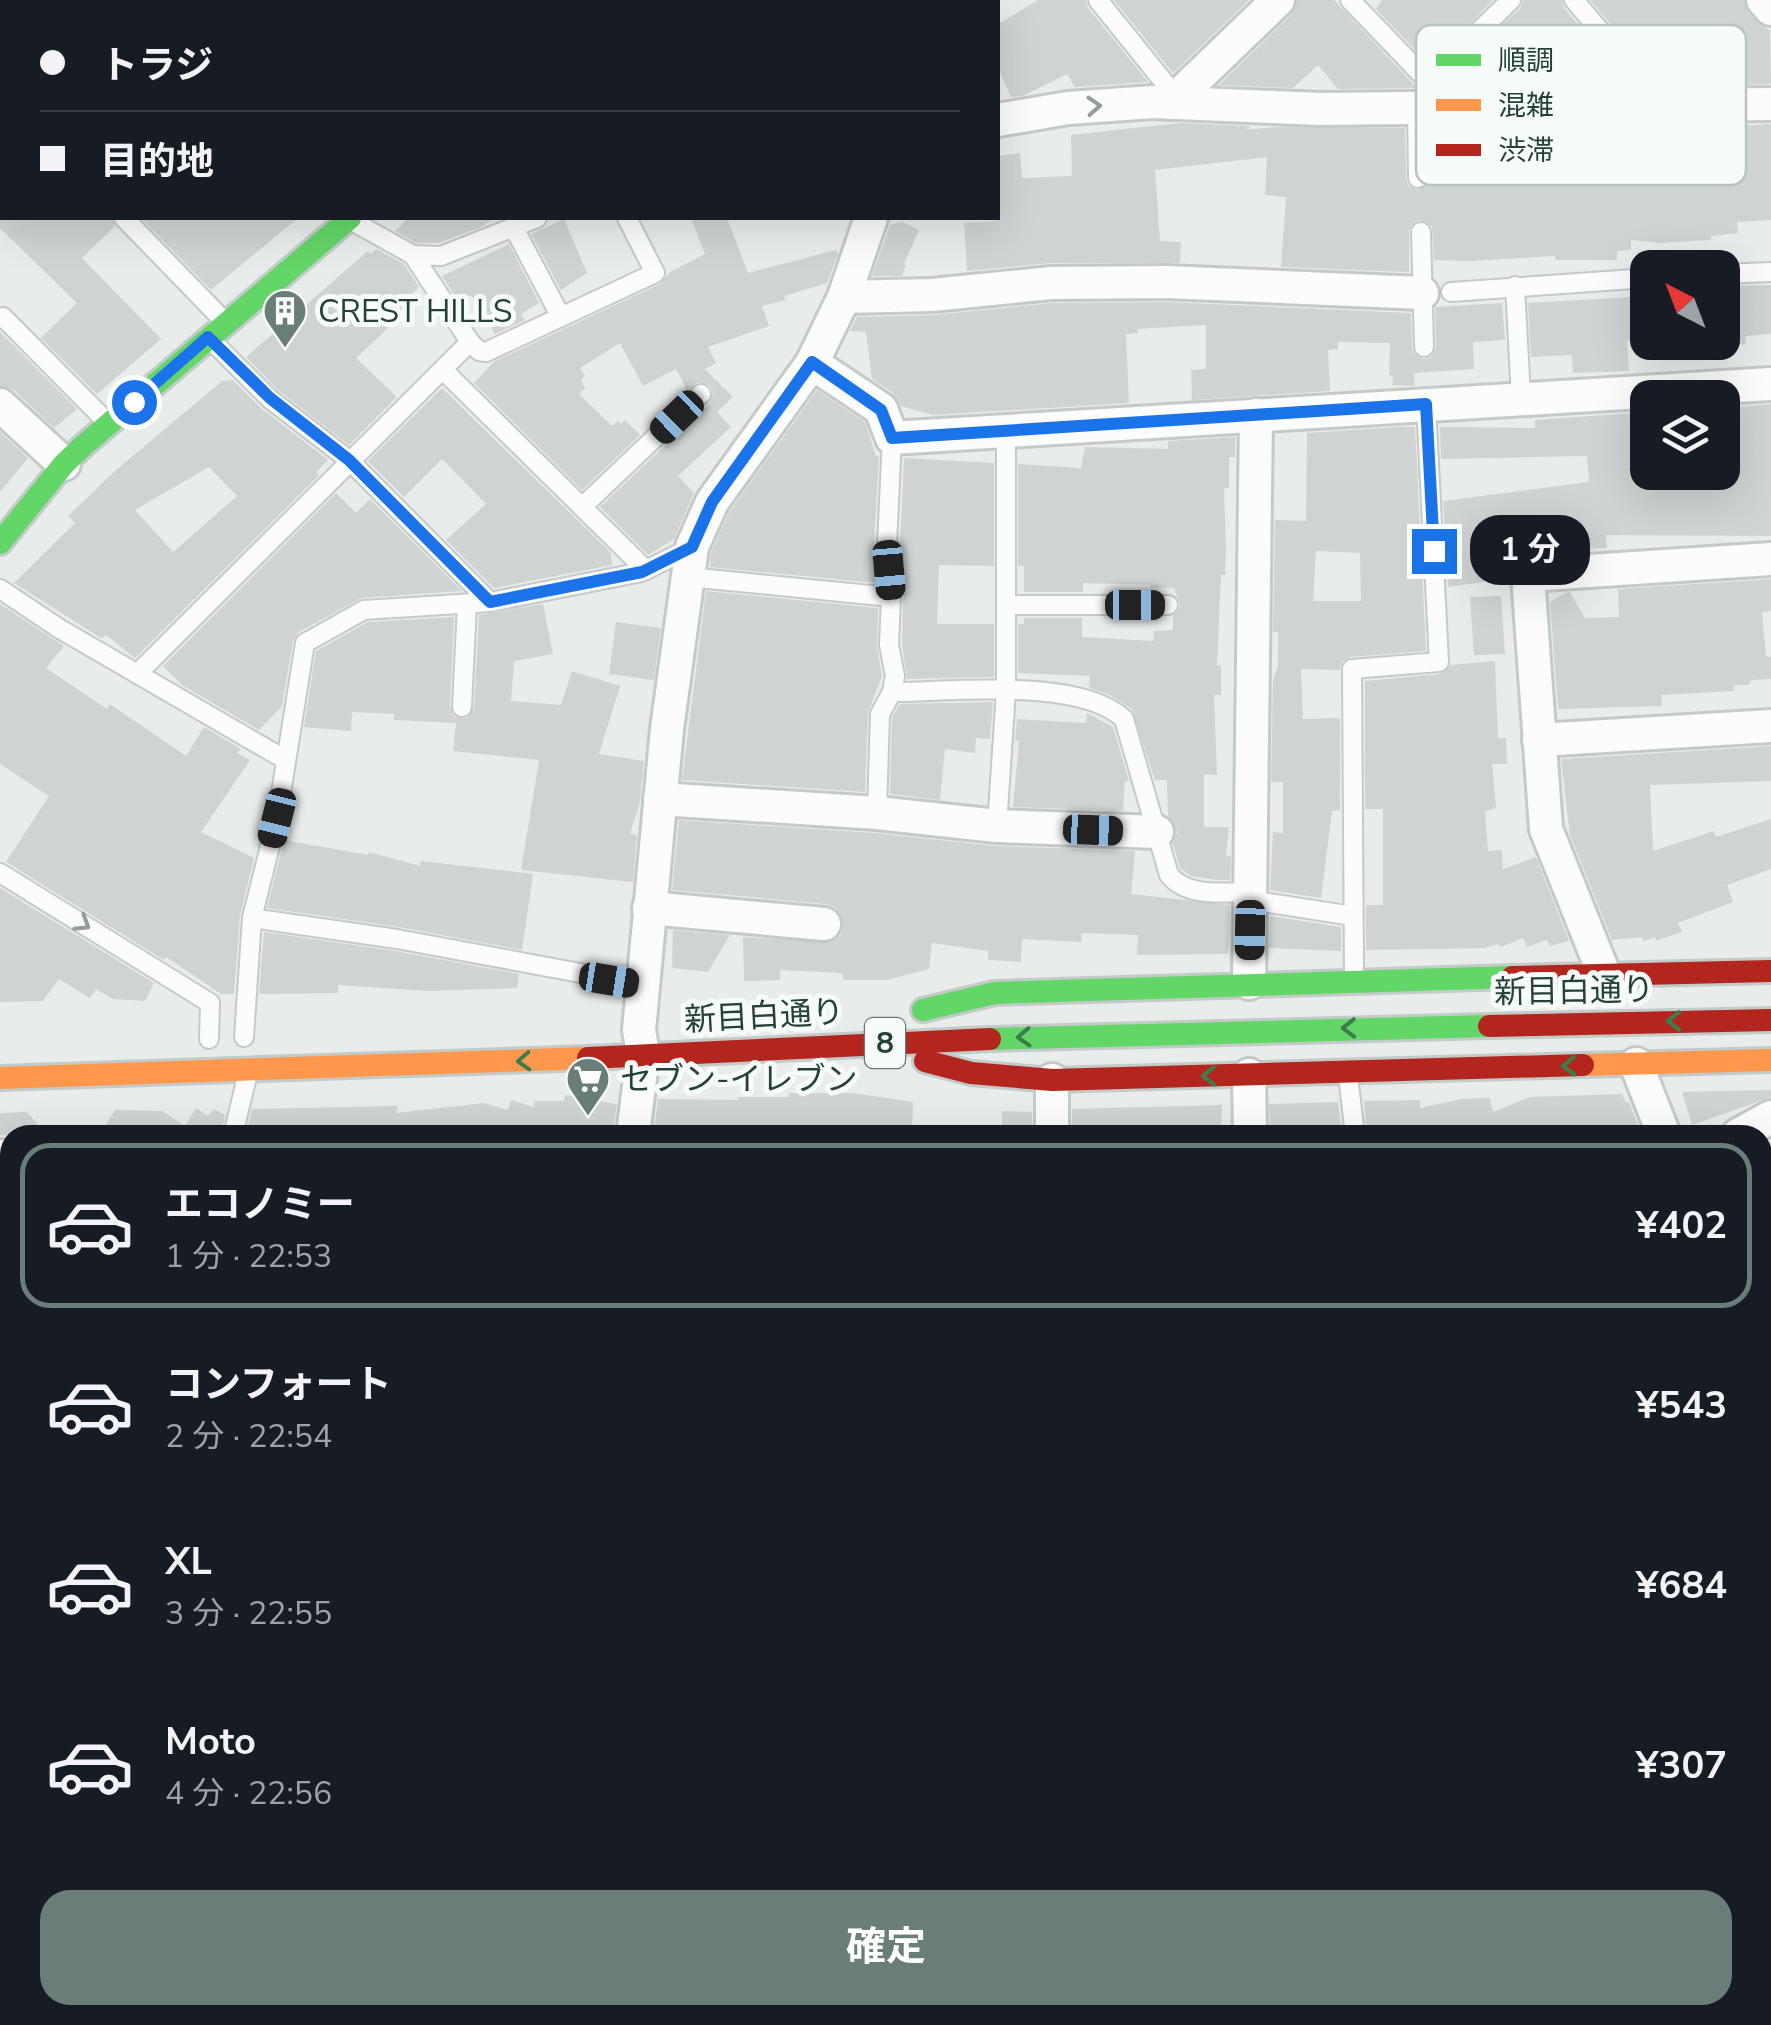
<!DOCTYPE html>
<html lang="ja">
<meta charset="utf-8">
<style>
:root{--surface:#171b24;--page:#242831;--text:#f1f3f6;--muted:#9ea1a6;--line:#363941;--accent:#697e78}
body{margin:0;font-family:"Nunito Sans","Noto Sans JP",sans-serif;background:var(--page);color:var(--text);height:100vh;display:flex;flex-direction:column;font-size:38px;white-space:nowrap}
*{box-sizing:border-box;margin:0}
p{font-size:32px;color:var(--muted)}
.icon{flex:none;width:55px;height:55px;fill:none;stroke:currentColor;stroke-width:2;stroke-linecap:round;stroke-linejoin:round}
.map{position:relative;flex:1;overflow:hidden}
.drawer{position:absolute;left:0px;top:1125px;width:1772px;height:900px;display:flex;flex-direction:column;background:var(--surface);border-radius:30px 30px 0 0;box-shadow:0 10px 40px #0002}
.drawer>*{flex:none}
.banner{position:absolute;left:0px;top:0px;width:1000px;height:220px;box-shadow:0 10px 40px #0002;display:grid;align-content:center;height:220px;padding:0 40px;background:var(--surface)}
.needle{width:65px;rotate:318deg}
.controls{position:absolute;left:1630px;top:250px;display:grid;gap:20px}
.controls a{display:grid;place-items:center;width:110px;height:110px;border-radius:20px;background:var(--surface);box-shadow:0 10px 40px #0002;font-size:50px}
.end{position:absolute;width:45px;height:45px;margin:-22px;border:12px solid #1a73e8;background:#fff;box-shadow:0 0 0 5px #fff}
.from{border-radius:50%}
.bubble{position:absolute;height:70px;border-radius:30px;background:var(--surface);box-shadow:0 10px 40px #0002;font-size:32px;font-weight:700;line-height:70px;text-align:center}
.car{position:absolute;width:30px;height:60px;margin:-30px -15px;border-radius:12px;box-shadow:0 0 8px 2px #0007;background:linear-gradient(#222 24%,#8ab4d8 0 40%,#222 0 76%,#8ab4d8 0 86%,#222 0)}
.banner b{display:flex;align-items:center;gap:35px;height:95px;font-size:38px}
.banner b+b{border-top:2px solid var(--line)}
.banner i{width:25px;height:25px;background:var(--text)}
ul{padding:18px 0 0;list-style:none}
li{display:flex;align-items:center;gap:30px;height:165px;margin:0 20px 15px;padding:0 20px;border:5px solid transparent;border-radius:30px}
li div{flex:1}
li b{display:block;font-size:38px}
li em{font-style:normal;font-weight:700}
li.current{border-color:var(--accent)}
li>.icon{width:90px;height:90px;stroke-width:1.5}
.cta{display:flex;gap:20px;margin-top:auto;padding:20px 40px}
.cta a{flex:1;height:115px;border-radius:30px;background:var(--accent);color:#fff;font-size:40px;font-weight:700;line-height:115px;text-align:center}
.map>svg:first-child{display:block}
.built{fill:#d6dedb}
.building{fill:#cfd4d2;fill-rule:evenodd}
.lines{fill:none;stroke-linecap:round;stroke-linejoin:round}
.lane-casing{stroke:#c5cac8;stroke-width:22}
.street-casing{stroke:#c5cac8;stroke-width:38}
.fast-casing{stroke:#c3cbc8;stroke-width:28}
.slow-casing{stroke:#c3cbc8;stroke-width:28}
.jam-casing{stroke:#c3cbc8;stroke-width:28}
.lane{stroke:#fcfcfc;stroke-width:18}
.street{stroke:#fcfcfc;stroke-width:32}
.fast{stroke:#63d668;stroke-width:22}
.slow{stroke:#ff974d;stroke-width:22}
.jam{stroke:#b3261e;stroke-width:22}
.oneway{stroke:#909f9b}
.oneway2{stroke:#3d7d4c}
.route{stroke:#1a73e8;stroke-width:12}
.labels{text-anchor:middle;dominant-baseline:central;stroke-width:10;stroke-linejoin:round;paint-order:stroke}
.shield{fill:#f7fbf9;stroke:#637a73;stroke-width:2.5}
.shield-label{font-size:30px;font-weight:bold;fill:#24423a}
.poi-label{font-size:32px;fill:#24423a;stroke:#f7fbf9;text-anchor:start}
.street-label{font-size:32px;fill:#24423a;stroke:#f7fbf9}
.key{fill:#f7fbf9;stroke:#b8c4c0;stroke-width:2.5}
.key-label{font-size:28px;fill:#24423a}
</style>
<div class="map">
<svg width="1771" height="2025" viewBox="0 0 1771 2025">
<rect width="100%" height="100%" fill="#e8edeb"/>
<polygon class="built" points="10,1352 10,1702 0,1694 0,1364"/>
<g class="building">
<polygon points="1038,0 1086,0 1088,8 1148,82 1075,87 1067,74 1023,96 1011,97 998,68 998,24"/>
<polygon points="1114,0 1249,0 1173,73"/>
<polygon points="1297,0 1334,0 1417,88 1338,89 1318,65 1293,88 1219,85 1292,14"/>
<polygon points="1382,0 1493,0 1465,29 1467,41 1479,45 1520,9 1523,0 1562,0 1564,8 1611,63 1610,86 1586,86 1578,77 1569,86 1564,86 1540,61 1540,87 1457,88 1457,69 1443,79 1376,9"/>
<polygon points="1590,0 1744,0 1748,13 1770,31 1771,84 1723,85 1715,73 1702,85 1673,83 1650,54 1642,61"/>
<polygon points="1180,123 1251,126 1246,130 1275,127 1405,128 1406,179 1408,185 1417,190 1429,183 1430,161 1458,161 1458,127 1528,127 1515,140 1771,124 1771,220 1737,222 1738,233 1711,236 1711,240 1659,243 1631,240 1631,250 1617,251 1617,260 1555,260 1555,256 1471,261 1434,260 1432,226 1420,220 1414,222 1409,231 1409,272 1281,267 1286,197 1265,195 1267,157 1155,170 1160,241 1181,242 1180,263 1051,263 967,271 964,223 996,221 998,218 998,156 1020,153 1022,178 1072,176 1071,135"/>
<polygon points="0,218 112,218 115,226 82,258 161,339 97,394 41,338 77,303 0,228"/>
<polygon points="141,218 298,218 211,290"/>
<polygon points="409,218 492,218 484,226 439,243 416,243 395,231"/>
<polygon points="691,218 727,218 748,273 836,250 838,254 827,283 784,296 786,300 762,306 769,326 708,347 716,363 705,369 733,397 717,412 731,427 678,476 694,493 674,539 648,555 600,507 710,403 713,392 709,385 699,382 687,390 676,369 643,386 620,343 580,368 585,376 581,380 585,388 579,394 612,426 618,421 621,424 625,420 640,435 582,490 474,383 495,361 660,284 670,272 705,254"/>
<polygon points="564,219 587,273 561,290 531,234"/>
<polygon points="902,222 919,230 904,264 906,265 902,276 872,276 890,225"/>
<polygon points="509,244 539,303 521,314 525,320 495,334 471,295 460,304 442,276"/>
<polygon points="376,249 404,264 419,287 409,297 414,304 356,358 397,397 349,445 278,390 246,357 368,251 371,254"/>
<polygon points="1771,285 1771,334 1745,336 1746,344 1722,346 1722,286"/>
<polygon points="1648,296 1648,339 1627,341 1629,371 1573,373 1572,355 1531,357 1528,303"/>
<polygon points="1167,302 1411,313 1412,348 1414,354 1423,359 1431,357 1436,348 1435,307 1502,303 1505,340 1473,342 1474,369 1414,373 1415,386 1392,385 1393,376 1389,375 1390,343 1338,342 1338,349 1328,350 1330,391 1192,400 1191,370 1206,369 1206,325 1137,329 1138,333 1126,334 1129,403 933,415 901,406 892,392 872,379 866,332 850,331 857,317 933,315 1052,303"/>
<polygon points="0,332 77,409 54,428 14,390 0,386"/>
<path d="M233,380L262,409L328,460L316,472L319,475L135,658L106,635L101,638L14,583L75,523L68,516L115,471L222,381ZM209,467L237,496L173,552L135,510Z"/>
<polygon points="442,388 611,553 612,565 494,588 446,540 486,504 442,459 404,497 368,461"/>
<polygon points="817,390 865,422 876,456 879,456 874,544 877,583 710,567 711,553 729,512"/>
<polygon points="1771,404 1771,536 1606,535 1607,548 1480,552 1484,582 1448,587 1443,501 1589,482 1587,456 1441,459 1440,427 1535,428 1535,420 1648,412 1648,481 1722,477 1722,408"/>
<path d="M1396,427H1415L1426,651L1350,657L1342,662L1340,670L1301,669L1303,719L1340,718V810L1332,811L1321,898L1270,890L1273,832L1283,833V782H1271L1273,679L1278,666V632H1273L1275,520L1306,521L1307,433ZM1316,551L1360,553L1361,601H1313Z"/>
<polygon points="0,432 28,458 0,492"/>
<polygon points="1235,437 1235,457 1229,457 1229,488 1224,488 1226,549 1225,575 1221,575 1217,666 1221,665 1221,695 1214,695 1217,775 1204,774 1204,827 1229,827 1226,856 1231,856 1230,880 1218,880 1191,876 1180,868 1173,844 1177,832 1168,816 1167,780 1155,780 1132,709 1110,695 1089,688 1090,676 1018,673 1018,624 1024,624 1024,618 1082,618 1082,637 1153,641 1154,631 1173,630 1173,616 1180,606 1174,588 1150,588 1150,585 1083,583 1083,592 1024,592 1024,566 1018,566 1018,464 1081,468 1085,447 1168,449 1168,441"/>
<polygon points="904,458 994,463 994,566 939,565 937,624 994,624 994,677 907,679 902,644 903,596 900,544"/>
<polygon points="336,493 356,513 370,499 462,591 362,598 299,632 293,641 282,706 259,730 182,685 163,666"/>
<polygon points="1771,579 1771,611 1762,612 1766,656 1771,657 1771,679 1751,680 1749,685 1734,685 1734,691 1661,695 1662,706 1558,709 1550,602 1565,593 1570,592 1585,618 1619,617 1618,589"/>
<polygon points="706,591 878,608 877,645 882,676 868,713 865,792 682,780"/>
<polygon points="1501,596 1505,654 1474,655 1470,597"/>
<polygon points="0,604 64,646 46,668 107,709 110,704 186,756 204,727 241,749 237,753 250,760 201,832 254,858 240,916 234,994 221,994 166,957 164,960 6,862 49,796 0,764"/>
<polygon points="543,604 553,654 514,661 511,701 561,705 572,671 620,686 599,754 644,761 640,802 630,834 637,835 633,882 521,870 539,760 453,751 456,723 394,720 394,714 352,712 351,731 304,727 316,651 368,622 454,617 450,707 454,717 467,718 474,708 479,615"/>
<polygon points="616,622 661,628 654,680 609,674"/>
<polygon points="1495,661 1498,738 1506,738 1507,764 1492,764 1496,808 1485,811 1488,851 1502,850 1503,869 1536,857 1569,941 1550,946 1547,940 1527,947 1523,938 1501,947 1498,944 1484,948 1366,950 1366,905 1383,905 1383,809 1365,809 1365,681 1440,674 1451,665"/>
<polygon points="993,702 990,739 976,738 975,753 945,749 940,800 890,794 892,717 900,704"/>
<polygon points="1087,713 1113,727 1129,781 1125,781 1123,811 1013,807 1019,741 1015,740 1017,719 1086,723"/>
<polygon points="1771,746 1771,781 1650,785 1653,851 1714,831 1716,837 1771,819 1771,869 1727,885 1733,902 1678,923 1682,932 1656,941 1655,937 1644,941 1642,937 1612,940 1570,835 1561,759"/>
<polygon points="679,820 875,833 995,846 1135,851 1131,894 1230,905 1229,946 1227,954 1137,955 1138,935 1082,933 1081,942 1022,939 1021,962 988,960 988,951 932,943 929,969 887,980 844,980 842,973 780,970 780,980 744,981 743,937 831,942 841,935 842,917 836,908 826,904 672,890"/>
<polygon points="284,840 368,855 369,852 420,866 421,861 533,874 522,950 399,927 267,908"/>
<polygon points="0,888 154,983 145,1001 113,999 96,989 90,998 59,979 43,1001 0,1002"/>
<polygon points="1270,916 1341,927 1341,951 1269,948"/>
<polygon points="673,930 730,935 708,972 672,968"/>
<polygon points="264,932 395,951 519,974 517,988 428,991 338,985 338,993 259,994"/>
<polygon points="1771,1090 1771,1097 1692,1125 1682,1092"/>
<polygon points="789,1093 853,1093 913,1102 912,1135 675,1134 675,1130 654,1131 658,1099 738,1100 738,1097 789,1097"/>
<polygon points="1622,1094 1626,1103 1629,1102 1642,1135 1367,1135 1364,1101 1420,1100 1420,1108 1461,1099 1490,1098 1493,1112 1530,1097"/>
<polygon points="565,1095 617,1104 612,1135 584,1135 548,1129 546,1135 246,1135 252,1109 398,1106 396,1113 484,1103 508,1110 511,1100 533,1107 535,1101 564,1101"/>
<polygon points="1338,1102 1342,1135 1270,1135 1269,1104"/>
<polygon points="1222,1105 1221,1135 1072,1133 1072,1109"/>
<polygon points="196,1108 208,1116 214,1109 225,1115 221,1135 99,1135 115,1110 162,1111 185,1126"/>
<polygon points="1002,1111 1032,1112 1032,1135 1002,1135"/>
<polygon points="27,1112 47,1135 0,1135 0,1113"/>
</g>
<g class="lines">
<defs>
<g id="lane">
<polyline points="233,0 236,2"/>
<polyline points="456,0 458,2"/>
<polyline points="947,0 948,2"/>
<polyline points="1098,0 1176,97"/>
<polyline points="1350,0 1453,107"/>
<polyline points="1574,0 1663,105"/>
<polyline points="143,2 146,0"/>
<polyline points="1477,33 1511,0"/>
<polyline points="0,93 2,95"/>
<polyline points="1417,108 1418,178"/>
<polyline points="124,218 222,319"/>
<polyline points="354,222 413,255 441,256 537,218"/>
<polyline points="514,228 561,317"/>
<polyline points="1421,232 1424,347"/>
<polyline points="1722,274 1771,272"/>
<polyline points="1515,286 1521,397"/>
<polyline points="1451,292 1648,278"/>
<polyline points="3,317 105,420"/>
<polyline points="212,341 270,399 349,460 490,602"/>
<polyline points="470,342 479,351 486,352 655,273 627,218"/>
<polyline points="444,371 646,570"/>
<polyline points="582,507 701,394"/>
<polyline points="688,577 891,597"/>
<polyline points="0,589 60,629 284,759"/>
<polyline points="1006,605 1168,605"/>
<polyline points="137,674 470,342 413,255"/>
<path d="M892,692C951,692 1080,677 1124,719L1169,875C1188,898 1223,892 1250,892"/>
<polyline points="462,707 467,604"/>
<polyline points="877,813 880,714 892,692 895,676 889,645 891,597 887,544 892,438"/>
<polyline points="997,826 1006,691 1006,431"/>
<polyline points="0,873 210,1003 209,1039"/>
<polyline points="1250,900 1353,916"/>
<polyline points="252,918 397,939 645,985"/>
<polyline points="1354,975 1352,669 1439,662 1426,404"/>
<polyline points="244,1037 252,918 277,818 305,643 364,610 490,602 642,572 692,547"/>
<polyline points="1348,1076 1355,1135"/>
<polyline points="233,1135 247,1077"/>
<polyline points="1762,1960 1771,1948"/>
<polyline points="41,2025 49,2015"/>
<polyline points="913,2025 921,2015"/>
<polyline points="1527,2025 1530,2021 1543,2025"/>
<polyline points="1716,2025 1723,2015"/>
</g>
<g id="street">
<polyline points="831,0 832,2"/>
<polyline points="1763,0 1771,9"/>
<polyline points="368,2 370,0"/>
<polyline points="1171,103 1278,0"/>
<polyline points="998,120 1068,108 1153,102 1321,109 1771,104"/>
<polyline points="844,297 932,295 1051,283 1167,282 1422,293"/>
<polyline points="812,363 881,409 892,438 1771,384"/>
<polyline points="0,405 64,464"/>
<polyline points="1539,740 1771,726"/>
<polyline points="660,799 877,813 997,826 1157,832"/>
<polyline points="649,908 824,924"/>
<polyline points="1604,974 1546,829 1528,575 1771,559"/>
<polyline points="1249,983 1256,415"/>
<polyline points="1636,1064 1664,1135"/>
<polyline points="1249,1075 1250,1135"/>
<polyline points="633,1135 643,1054 639,1030 667,729 692,547 712,502 812,363 844,297 871,218"/>
<polyline points="1052,1135 1052,1080"/>
<polyline points="1738,1135 1771,1117"/>
<polyline points="0,1156 10,1163"/>
<polyline points="1762,1437 1771,1441"/>
<polyline points="1762,1705 1771,1710"/>
<polyline points="0,1709 10,1718"/>
<polyline points="0,1818 10,1806"/>
<polyline points="1762,2009 1771,2016"/>
<polyline points="334,2015 338,2025"/>
<polyline points="549,2015 561,2025"/>
<polyline points="845,2015 858,2025"/>
<polyline points="1309,2015 1325,2025"/>
<polyline points="729,2025 738,2015"/>
<polyline points="1390,2025 1393,2015"/>
</g>
<g id="fast">
<polyline points="0,543 64,464 83,446 350,218"/>
<polyline points="923,1010 995,993 1512,977"/>
<polyline points="990,1039 1489,1026"/>
</g>
<g id="slow">
<polyline points="1583,1065 1771,1060"/>
<polyline points="0,1078 588,1058"/>
<polyline points="281,2025 293,2015"/>
</g>
<g id="jam">
<polyline points="600,2 603,0"/>
<polyline points="1512,977 1771,971"/>
<polyline points="1489,1026 1771,1020"/>
<polyline points="588,1058 990,1039"/>
<polyline points="925,1061 971,1073 1052,1080 1583,1065"/>
</g>
</defs>
<use href="#lane" class="lane-casing"/>
<use href="#street" class="street-casing"/>
<use href="#fast" class="fast-casing"/>
<use href="#slow" class="slow-casing"/>
<use href="#jam" class="jam-casing"/>
<use href="#lane" class="lane"/>
<use href="#street" class="street"/>
<use href="#fast" class="fast"/>
<use href="#slow" class="slow"/>
<use href="#jam" class="jam"/>
</g>
<defs><path id="oneway-chevron" d="M-2-3.5L2.5 0L-2 3.5" fill="none" stroke-width="1.6" stroke-linecap="round" stroke-linejoin="round" transform="scale(2.5)"/></defs>
<g class="oneway">
<use href="#oneway-chevron" transform="translate(1094 106) rotate(-4)"/>
<use href="#oneway-chevron" transform="translate(83 924) rotate(32)"/>
</g>
<g class="oneway2">
<use href="#oneway-chevron" transform="translate(1674 1021) rotate(179)"/>
<use href="#oneway-chevron" transform="translate(1349 1028) rotate(179)"/>
<use href="#oneway-chevron" transform="translate(1024 1037) rotate(177)"/>
<use href="#oneway-chevron" transform="translate(524 1061) rotate(177)"/>
<use href="#oneway-chevron" transform="translate(1569 1066) rotate(178)"/>
<use href="#oneway-chevron" transform="translate(1209 1076) rotate(178)"/>
</g>
<g class="lines">
<polyline class="route" points="134,402 208,337 270,398 349,460 490,602 642,572 692,547 712,502 812,362 881,410 892,438 1426,404 1434,551"/>
</g>
<defs>
<symbol id="building-pin" viewBox="-11 -11 22 30"><path d="M0 17L-7.5 6A9.5 9.5 0 1 1 7.5 6Z" fill="#697e78" stroke="#f7fbf9"/><path d="M-4-6H4V6H1V3H-1V6H-4ZM-2.5-4.3h1.7v1.8h-1.7ZM.8-4.3h1.7v1.8H.8ZM-2.5-1h1.7V.8h-1.7ZM.8-1h1.7V.8H.8Z" fill="#fff"/></symbol>
<symbol id="supermarket-pin" viewBox="-11 -11 22 30"><path d="M0 17L-7.5 6A9.5 9.5 0 1 1 7.5 6Z" fill="#697e78" stroke="#f7fbf9"/><path d="M-6-5.5h2.5l.6 2H6L4.5 2H-2.5L-4.4-4H-6ZM-1.5 3.2a1.3 1.3 0 1 0 .1 0ZM3 3.2a1.3 1.3 0 1 0 .1 0Z" fill="#fff"/></symbol>
</defs>
<g fill-rule="evenodd">
<use href="#building-pin" x="260" y="286" width="50" height="68"/>
<use href="#supermarket-pin" x="563" y="1054" width="50" height="68"/>
</g>
<g class="labels">
<rect class="shield" x="865" y="1018" width="40" height="50" rx="8"/>
<g class="shield-label">
<text x="885" y="1043">8</text>
</g>
<g class="poi-label">
<text x="318" y="311">CREST HILLS</text>
<text x="620" y="1079">セブン-イレブン</text>
</g>
<g class="street-label">
<text transform="translate(1574 991) rotate(-1)">新目白通り</text>
<text transform="translate(764 1016) rotate(-3)">新目白通り</text>
</g>
</g>
<rect x="1416" y="25" width="330" height="160" rx="15" class="key"/>
<rect x="1436" y="54" width="45" height="12" fill="#63d668"/>
<rect x="1436" y="99" width="45" height="12" fill="#ff974d"/>
<rect x="1436" y="144" width="45" height="12" fill="#b3261e"/>
<g class="key-label">
<text x="1498" y="70">順調</text>
<text x="1498" y="115">混雑</text>
<text x="1498" y="160">渋滞</text>
</g>
</svg>
<div class="controls">
<a><svg class="needle" viewBox="-14 -14 28 28"><path d="M0-13l5 13h-10z" fill="#e53935"/><path d="M0 13l5-13h-10z" fill="#9ea1a6"/></svg></a>
<a><svg class="icon" aria-label="layers" viewBox="0 0 24 24"><path d="M12 4l9 5-9 5-9-5zM3 14l9 5 9-5"/></svg></a>
</div>
<i class="end from" style="left:134px;top:402px"></i>
<i class="end" style="left:1434px;top:551px"></i>
<div class="bubble" style="left:1470px;top:515px;width:120px">1 分</div>
<i class="car" style="left:677px;top:417px;rotate:226deg"></i>
<i class="car" style="left:889px;top:570px;rotate:175deg"></i>
<i class="car" style="left:1135px;top:605px;rotate:90deg"></i>
<i class="car" style="left:277px;top:818px;rotate:194deg"></i>
<i class="car" style="left:1093px;top:830px;rotate:92deg"></i>
<i class="car" style="left:1250px;top:930px;rotate:181deg"></i>
<i class="car" style="left:609px;top:980px;rotate:99deg"></i>
<div class="banner">
<b><i class="from"></i>トラジ</b>
<b><i></i>目的地</b>
</div>
<section class="drawer">
<ul>
<li class="current"><svg class="icon" aria-label="car" viewBox="0 0 24 24"><path d="M5 17H2v-5l4-1 3-4h7l3 4 3 1v5h-3M9 17h6M6 11h13"/><circle cx="7" cy="17" r="2"/><circle cx="17" cy="17" r="2"/></svg><div><b>エコノミー</b><p>1 分 · 22:53</p></div><em>¥402</em></li>
<li><svg class="icon" aria-label="car" viewBox="0 0 24 24"><path d="M5 17H2v-5l4-1 3-4h7l3 4 3 1v5h-3M9 17h6M6 11h13"/><circle cx="7" cy="17" r="2"/><circle cx="17" cy="17" r="2"/></svg><div><b>コンフォート</b><p>2 分 · 22:54</p></div><em>¥543</em></li>
<li><svg class="icon" aria-label="car" viewBox="0 0 24 24"><path d="M5 17H2v-5l4-1 3-4h7l3 4 3 1v5h-3M9 17h6M6 11h13"/><circle cx="7" cy="17" r="2"/><circle cx="17" cy="17" r="2"/></svg><div><b>XL</b><p>3 分 · 22:55</p></div><em>¥684</em></li>
<li><svg class="icon" aria-label="car" viewBox="0 0 24 24"><path d="M5 17H2v-5l4-1 3-4h7l3 4 3 1v5h-3M9 17h6M6 11h13"/><circle cx="7" cy="17" r="2"/><circle cx="17" cy="17" r="2"/></svg><div><b>Moto</b><p>4 分 · 22:56</p></div><em>¥307</em></li>
</ul>
<div class="cta"><a>確定</a></div>
</section>
</div>
